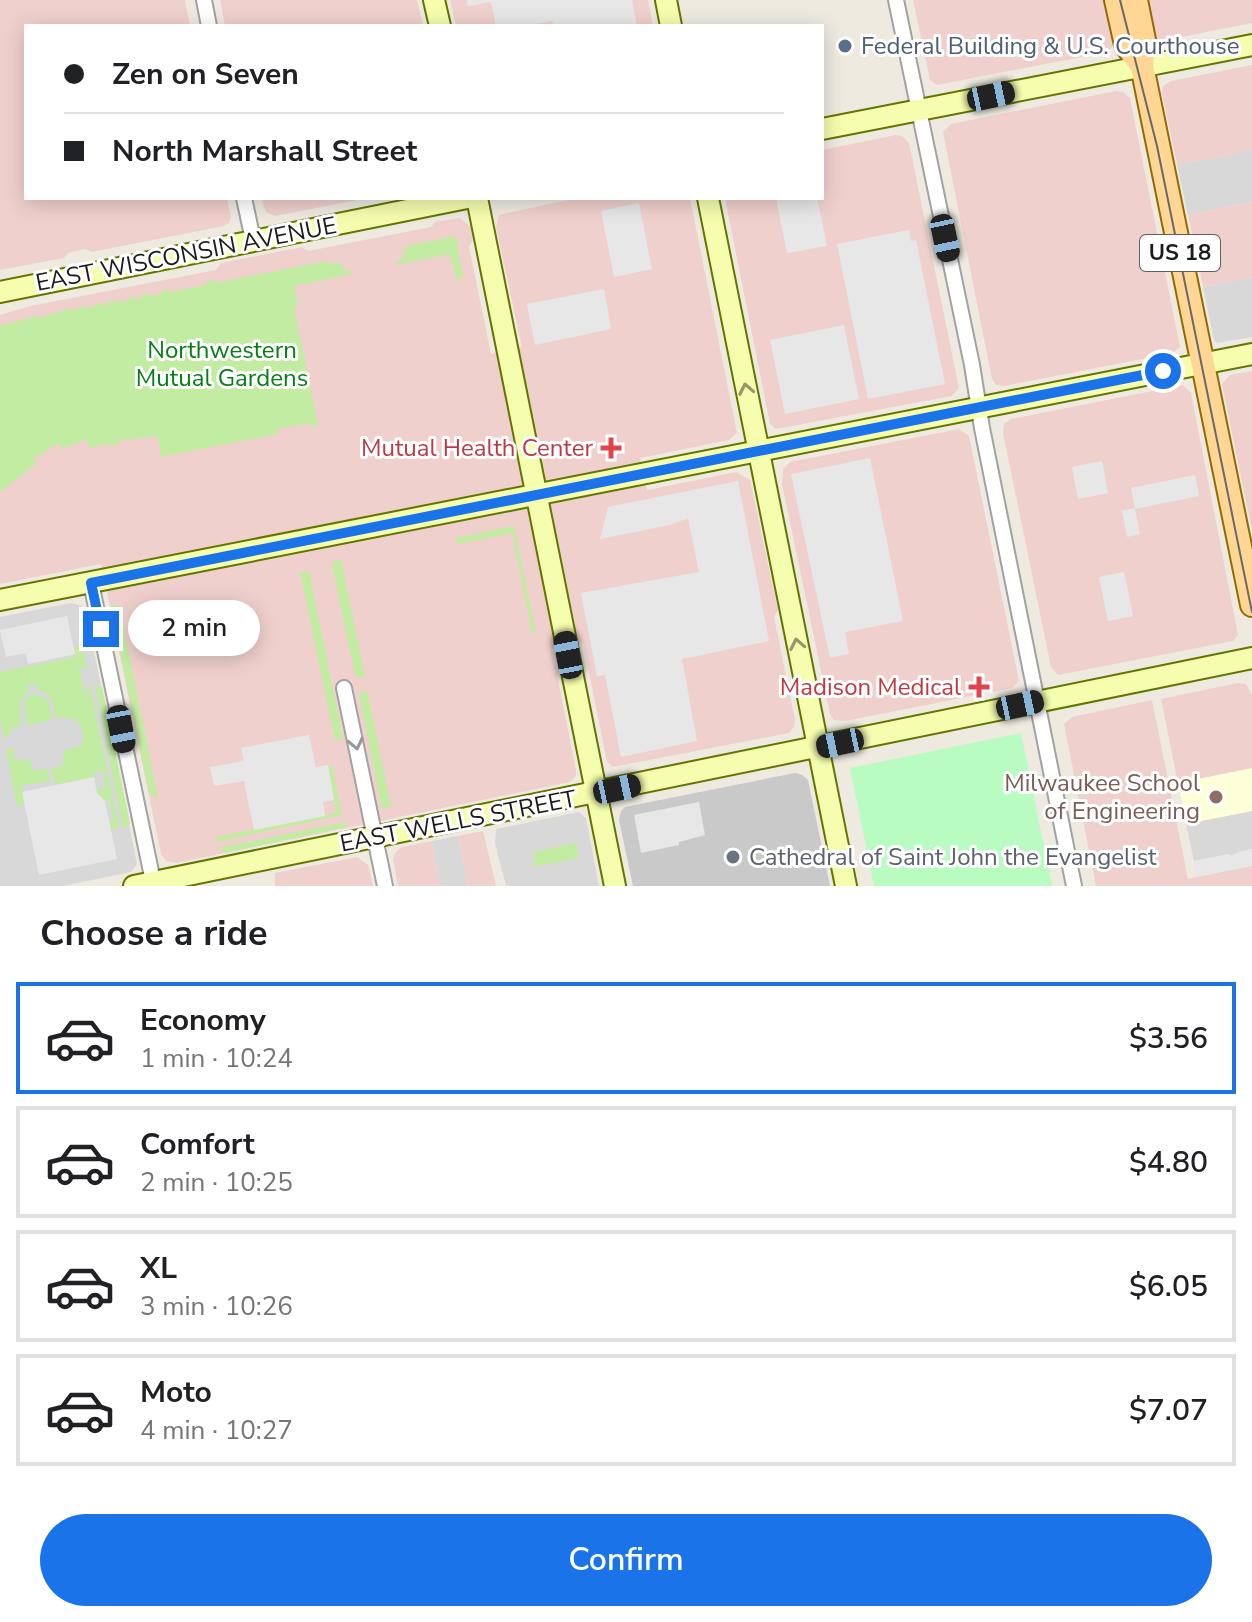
<!DOCTYPE html>
<meta charset="utf-8">
<style>
:root{--surface:#fff;--page:#f6f6f6;--text:#202124;--muted:#757577;--line:#e0e0e0;--accent:#1a73e8}
body{margin:0;font-family:"Nunito Sans",sans-serif;background:var(--page);color:var(--text);height:100vh;display:flex;flex-direction:column;font-size:30px;white-space:nowrap}
*{box-sizing:border-box;margin:0}
p{font-size:26px;color:var(--muted)}
.icon{flex:none;width:44px;height:44px;fill:none;stroke:currentColor;stroke-width:2;stroke-linecap:round;stroke-linejoin:round}
.map{position:relative;height:886px;overflow:hidden}
.panel{display:flex;flex-direction:column;background:var(--surface);flex:1}
.panel>*{flex:none}
.hud{position:absolute;left:24px;top:24px;width:800px;height:176px;border-radius:0px;box-shadow:0 4px 20px #0003;display:grid;align-content:center;height:176px;padding:0 40px;background:var(--surface)}
.end{position:absolute;width:36px;height:36px;margin:-18px;border:10px solid #1a73e8;background:#fff;box-shadow:0 0 0 4px #fff}
.from{border-radius:50%}
.bubble{position:absolute;height:56px;border-radius:28px;background:var(--surface);box-shadow:0 4px 20px #0003;font-size:26px;font-weight:600;line-height:56px;text-align:center}
.car{position:absolute;width:24px;height:48px;margin:-24px -12px;border-radius:10px;box-shadow:0 0 6px 2px #0007;background:linear-gradient(#222 24%,#8ab4d8 0 40%,#222 0 76%,#8ab4d8 0 86%,#222 0)}
.hud b{display:flex;align-items:center;gap:28px;height:76px;font-size:30px}
.hud b+b{border-top:2px solid var(--line)}
.hud i{width:20px;height:20px;background:var(--text)}
ul{padding:0;list-style:none}
li{display:flex;align-items:center;gap:24px;height:112px;margin:0 16px 12px;padding:0 24px;border:4px solid var(--line);border-radius:0px}
li div{flex:1}
li b{display:block;font-size:30px}
li em{font-style:normal;font-weight:600}
li.on{border-color:var(--accent)}
li>.icon{width:72px;height:72px;stroke-width:1.5}
h2{padding:0 40px;font-size:36px;line-height:96px}
.button{display:flex;gap:16px;margin-top:auto;padding:16px 40px}
.button a{flex:1;height:92px;border-radius:48px;background:var(--accent);color:#fff;font-size:32px;font-weight:600;line-height:92px;text-align:center}
.map>svg:first-child{display:block}
.residential{fill:#d9d8d8}
.commercial{fill:#f0d0cd}
.education{fill:#fdffd8}
.religious{fill:#c9c9c9}
.grass{fill:#c2eca1}
.park{fill:#b8fcc1}
.parking{fill:#e7e7e7}
.lines{fill:none;stroke-linecap:round;stroke-linejoin:round}
.street-casing{stroke:#a2a2a2;stroke-width:18}
.secondary-casing{stroke:#627500;stroke-width:24}
.primary-casing{stroke:#936a00;stroke-width:26}
.street{stroke:#fff;stroke-width:14}
.secondary{stroke:#f5fdae;stroke-width:20}
.primary{stroke:#ffd694;stroke-width:22}
.tram{stroke:#696969;stroke-width:2}
.oneway{stroke:#93976c}
.oneway2{stroke:#989898}
.route{stroke:#1a73e8;stroke-width:10}
.service-dot{fill:#5c6f8a;stroke:#fff;stroke-width:3}
.health-dot{fill:#e0444e;stroke:#fff;stroke-width:3}
.education-dot{fill:#8d6e63;stroke:#fff;stroke-width:3}
.worship-dot{fill:#6b7280;stroke:#fff;stroke-width:3}
.labels{text-anchor:middle;dominant-baseline:central;stroke-width:6;stroke-linejoin:round;paint-order:stroke}
.shield{fill:#fff;stroke:#5f5f5f;stroke-width:2}
.shield-label{font-size:22px;font-weight:bold;fill:#1b1b1b}
.service-label{font-size:24px;fill:#4e5e75;stroke:#fff;text-anchor:start}
.street-label{font-size:24px;fill:#1b1b1b;stroke:#fff}
.park-label{font-size:24px;fill:#057e15;stroke:#fff}
.health-label{font-size:24px;fill:#be3a42;stroke:#fff;text-anchor:end}
.education-label{font-size:24px;fill:#785e54;stroke:#fff;text-anchor:end}
.worship-label{font-size:24px;fill:#5b616d;stroke:#fff;text-anchor:start}
</style>
<div class="map">
<svg width="1252" height="886" viewBox="0 0 1252 886">
<rect width="100%" height="100%" fill="#eeeae0"/>
<g class="residential">
<polygon points="1252,149 1252,202 1188,215 1177,164 1238,154 1238,151"/>
<polygon points="1252,277 1252,337 1217,343 1214,340 1203,287"/>
<polygon points="71,603 82,606 86,612 137,864 131,872 63,886 0,886 0,617"/>
<polygon points="1252,811 1252,849 1238,852 1231,856 1228,854 1194,861 1186,824"/>
<polygon points="579,812 586,818 599,886 506,886 495,843 496,829"/>
<polygon points="458,836 468,886 440,886 432,841"/>
</g>
<g class="commercial">
<polygon points="0,0 185,0 190,26 26,26 26,198 227,198 231,217 229,223 224,226 92,252 85,249 68,253 64,258 0,270"/>
<polygon points="220,0 417,0 423,26 225,26"/>
<polygon points="450,0 648,0 653,26 456,26"/>
<polygon points="913,0 1106,0 1115,43 1108,52 937,85 930,80"/>
<polygon points="1145,0 1252,0 1252,23 1161,41 1151,33"/>
<polygon points="1252,65 1252,149 1239,151 1239,154 1177,164 1162,93 1163,86 1171,81"/>
<polygon points="1116,91 1123,92 1130,98 1180,347 1173,353 1005,386 996,385 992,379 943,132 951,124"/>
<polygon points="896,135 902,136 909,143 959,388 952,396 776,429 770,424 725,198 822,198 822,150"/>
<polygon points="261,198 368,198 275,216 266,212"/>
<polygon points="577,198 690,198 737,433 729,440 640,458 647,490 736,472 750,480 778,610 774,617 795,720 794,727 789,733 613,767 607,762 583,643 552,649 576,770 576,776 570,782 176,863 166,861 161,854 101,564 0,584 0,315 30,306 216,270 221,263 302,247 308,251 431,227 435,222 460,218 471,227 473,240 469,247 491,354 522,347 496,227 499,215"/>
<polygon points="1252,202 1252,277 1203,287 1188,215"/>
<polygon points="1252,371 1252,531 1222,384 1230,375"/>
<polygon points="1183,385 1191,393 1238,635 1233,641 1058,675 1051,667 1003,433 1004,424 1011,419"/>
<polygon points="959,429 969,436 1019,681 1012,688 845,721 834,720 830,714 782,484 783,469 790,462"/>
<polygon points="1238,683 1246,684 1252,695 1252,811 1186,824 1161,699"/>
<polygon points="1152,700 1188,879 1197,877 1194,861 1228,854 1232,856 1238,852 1252,849 1252,886 1096,886 1064,724 1072,717"/>
<polygon points="483,831 496,886 468,886 458,836"/>
<polygon points="432,841 440,886 398,886 393,859 396,852 402,847"/>
<polygon points="357,857 368,865 373,886 275,886 275,873"/>
</g>
<polygon class="education" points="1252,768 1252,811 1186,824 1178,783"/>
<polygon class="religious" points="795,773 802,775 808,780 830,886 633,886 619,820 621,811 625,807"/>
<g class="grass">
<polygon points="456,236 463,278 456,279 450,254 396,265 395,263 403,258 406,246"/>
<path d="M327,261L328,264L340,262L344,270L353,271V274L294,286L298,306L294,307L318,426L312,427L310,423L277,429L278,434L160,457L159,451L161,450L157,436L118,441L119,444L111,446L110,443L90,448L86,439L62,449L60,443L34,458L37,463L0,492V326L35,316L36,318C48,316 57,312 70,309L71,311L83,306L84,309L100,303V305H106V302L126,301L134,296L135,299L141,298V295L148,293L149,296L162,294V291L169,289L170,292L206,285V282L214,280L215,283Z"/>
<polygon points="514,526 536,633 532,634 512,533 457,544 456,538"/>
<polygon points="341,560 365,677 355,676 332,565 332,562"/>
<polygon points="309,571 343,738 335,741 300,572"/>
<polygon points="119,604 158,799 149,793 111,606"/>
<path d="M81,642L87,670L79,668L84,693L88,694L86,686H90L119,828L111,829L109,821L113,819L109,800L105,801L97,793L95,781L99,791L105,789L103,770L94,772V777L56,785L51,769L63,765L64,750C70,749 79,747 82,743C85,737 82,724 75,720C69,717 61,719 56,718C53,705 53,693 38,690L33,683L29,685L28,692L20,701L21,727H11L10,735L4,737L0,719V672L75,657V647Z"/>
<polygon points="95,685 102,687 130,824 123,829"/>
<polygon points="367,690 391,807 382,809 359,694"/>
<polygon points="36,694 47,699 53,719 29,725 27,724 24,702 30,695"/>
<polygon points="13,748 15,760 30,759 33,771 47,768 50,781 21,786 25,805 17,806 6,749"/>
<polygon points="332,764 342,815 216,842 216,837 336,813 328,765"/>
<polygon points="345,822 346,827 225,853 218,848"/>
<polygon points="576,843 579,858 534,867 534,852"/>
</g>
<polygon class="park" points="1021,733 1052,886 874,886 850,768"/>
<g class="parking">
<polygon points="467,0 632,0 637,26 554,26 552,21 526,26 496,26 491,2 468,6"/>
<polygon points="776,198 817,198 827,246 787,253"/>
<polygon points="639,203 652,269 614,277 601,211"/>
<polygon points="909,230 911,241 916,240 945,384 868,399 837,244"/>
<polygon points="604,289 611,329 535,345 527,304"/>
<polygon points="844,325 859,399 785,414 770,340"/>
<polygon points="870,458 903,621 845,632 849,654 830,658 791,474"/>
<polygon points="1102,461 1108,493 1078,499 1072,467"/>
<polygon points="1195,475 1199,496 1135,509 1140,534 1127,537 1122,511 1135,508 1131,488"/>
<polygon points="738,481 769,641 682,659 697,741 621,757 605,675 597,676 581,593 699,572 688,518 670,525 600,539 608,507"/>
<polygon points="1124,572 1133,616 1108,621 1099,577"/>
<polygon points="67,616 75,654 28,664 26,653 6,657 0,630"/>
<polygon points="309,735 316,767 328,765 334,800 323,802 325,816 254,830 244,781 214,786 210,767 244,761 241,748"/>
<polygon points="94,777 97,793 105,801 117,859 39,875 22,792"/>
<polygon points="699,802 705,835 679,842 679,845 641,853 634,815"/>
<polygon points="1252,849 1252,866 1197,877 1194,861 1228,854 1232,856 1238,852"/>
</g>
<g class="lines">
<defs>
<g id="street">
<polyline points="204,0 209,26"/>
<polyline points="896,0 972,365 982,428 1074,886"/>
<polyline points="244,198 253,240"/>
<polyline points="91,583 154,886"/>
<polyline points="344,688 385,886"/>
</g>
<g id="secondary">
<polyline points="434,0 440,26"/>
<polyline points="666,0 671,26"/>
<polyline points="822,129 1252,45"/>
<polyline points="477,198 615,886"/>
<polyline points="708,198 846,886"/>
<polyline points="0,292 467,198"/>
<polyline points="0,600 1252,354"/>
<polyline points="134,886 1252,658"/>
</g>
<g id="primary">
<polyline points="1116,0 1126,45 1142,66"/>
<polyline points="1136,0 1144,40 1142,66 1252,605"/>
</g>
</defs>
<use href="#street" class="street-casing"/>
<use href="#secondary" class="secondary-casing"/>
<use href="#primary" class="primary-casing"/>
<use href="#street" class="street"/>
<use href="#secondary" class="secondary"/>
<use href="#primary" class="primary"/>
<polyline class="tram" points="1120,0 1157,146 1252,612"/>
</g>
<defs><path id="oneway-chevron" d="M-2-3.5L2.5 0L-2 3.5" fill="none" stroke-width="1.6" stroke-linecap="round" stroke-linejoin="round" transform="scale(2)"/></defs>
<g class="oneway">
<use href="#oneway-chevron" transform="translate(746 389) rotate(-101)"/>
<use href="#oneway-chevron" transform="translate(797 644) rotate(-101)"/>
</g>
<use class="oneway2" href="#oneway-chevron" transform="translate(356 744) rotate(78)"/>
<g class="lines">
<polyline class="route" points="101,629 91,583 1163,371"/>
</g>
<circle class="service-dot" cx="845" cy="46" r="8"/>
<g class="health-dot">
<path d="M607 436h8v8h8v8h-8v8h-8v-8h-8v-8h8z"/>
<path d="M975 675h8v8h8v8h-8v8h-8v-8h-8v-8h8z"/>
</g>
<circle class="education-dot" cx="1216" cy="797" r="8"/>
<circle class="worship-dot" cx="733" cy="857" r="8"/>
<g class="labels">
<rect class="shield" x="1140" y="235" width="80" height="36" rx="6"/>
<g class="shield-label">
<text x="1180" y="253">US 18</text>
</g>
<g class="service-label">
<text x="861" y="46">Federal Building &amp; U.S. Courthouse</text>
</g>
<g class="street-label">
<text transform="translate(186 254) rotate(-11)">EAST WISCONSIN AVENUE</text>
<text transform="translate(458 821) rotate(-11)">EAST WELLS STREET</text>
</g>
<g class="park-label">
<text x="222" y="350">Northwestern<tspan x="222" dy="28">Mutual Gardens</tspan></text>
</g>
<g class="health-label">
<text x="593" y="448">Mutual Health Center</text>
<text x="961" y="687">Madison Medical</text>
</g>
<g class="education-label">
<text x="1200" y="783">Milwaukee School<tspan x="1200" dy="28">of Engineering</tspan></text>
</g>
<g class="worship-label">
<text x="749" y="857">Cathedral of Saint John the Evangelist</text>
</g>
</g>
</svg>
<i class="end from" style="left:1163px;top:371px"></i>
<i class="end" style="left:101px;top:629px"></i>
<div class="bubble" style="left:128px;top:600px;width:132px">2 min</div>
<i class="car" style="left:991px;top:96px;rotate:78deg"></i>
<i class="car" style="left:945px;top:238px;rotate:168deg"></i>
<i class="car" style="left:568px;top:655px;rotate:349deg"></i>
<i class="car" style="left:1020px;top:705px;rotate:78deg"></i>
<i class="car" style="left:121px;top:729px;rotate:169deg"></i>
<i class="car" style="left:840px;top:743px;rotate:258deg"></i>
<i class="car" style="left:617px;top:789px;rotate:78deg"></i>
<div class="hud">
<b><i class="from"></i>Zen on Seven</b>
<b><i></i>North Marshall Street</b>
</div>
</div>
<section class="panel">
<h2>Choose a ride</h2>
<ul>
<li class="on"><svg class="icon" aria-label="car" viewBox="0 0 24 24"><path d="M5 17H2v-5l4-1 3-4h7l3 4 3 1v5h-3M9 17h6M6 11h13"/><circle cx="7" cy="17" r="2"/><circle cx="17" cy="17" r="2"/></svg><div><b>Economy</b><p>1 min · 10:24</p></div><em>$3.56</em></li>
<li><svg class="icon" aria-label="car" viewBox="0 0 24 24"><path d="M5 17H2v-5l4-1 3-4h7l3 4 3 1v5h-3M9 17h6M6 11h13"/><circle cx="7" cy="17" r="2"/><circle cx="17" cy="17" r="2"/></svg><div><b>Comfort</b><p>2 min · 10:25</p></div><em>$4.80</em></li>
<li><svg class="icon" aria-label="car" viewBox="0 0 24 24"><path d="M5 17H2v-5l4-1 3-4h7l3 4 3 1v5h-3M9 17h6M6 11h13"/><circle cx="7" cy="17" r="2"/><circle cx="17" cy="17" r="2"/></svg><div><b>XL</b><p>3 min · 10:26</p></div><em>$6.05</em></li>
<li><svg class="icon" aria-label="car" viewBox="0 0 24 24"><path d="M5 17H2v-5l4-1 3-4h7l3 4 3 1v5h-3M9 17h6M6 11h13"/><circle cx="7" cy="17" r="2"/><circle cx="17" cy="17" r="2"/></svg><div><b>Moto</b><p>4 min · 10:27</p></div><em>$7.07</em></li>
</ul>
<div class="button"><a>Confirm</a></div>
</section>
